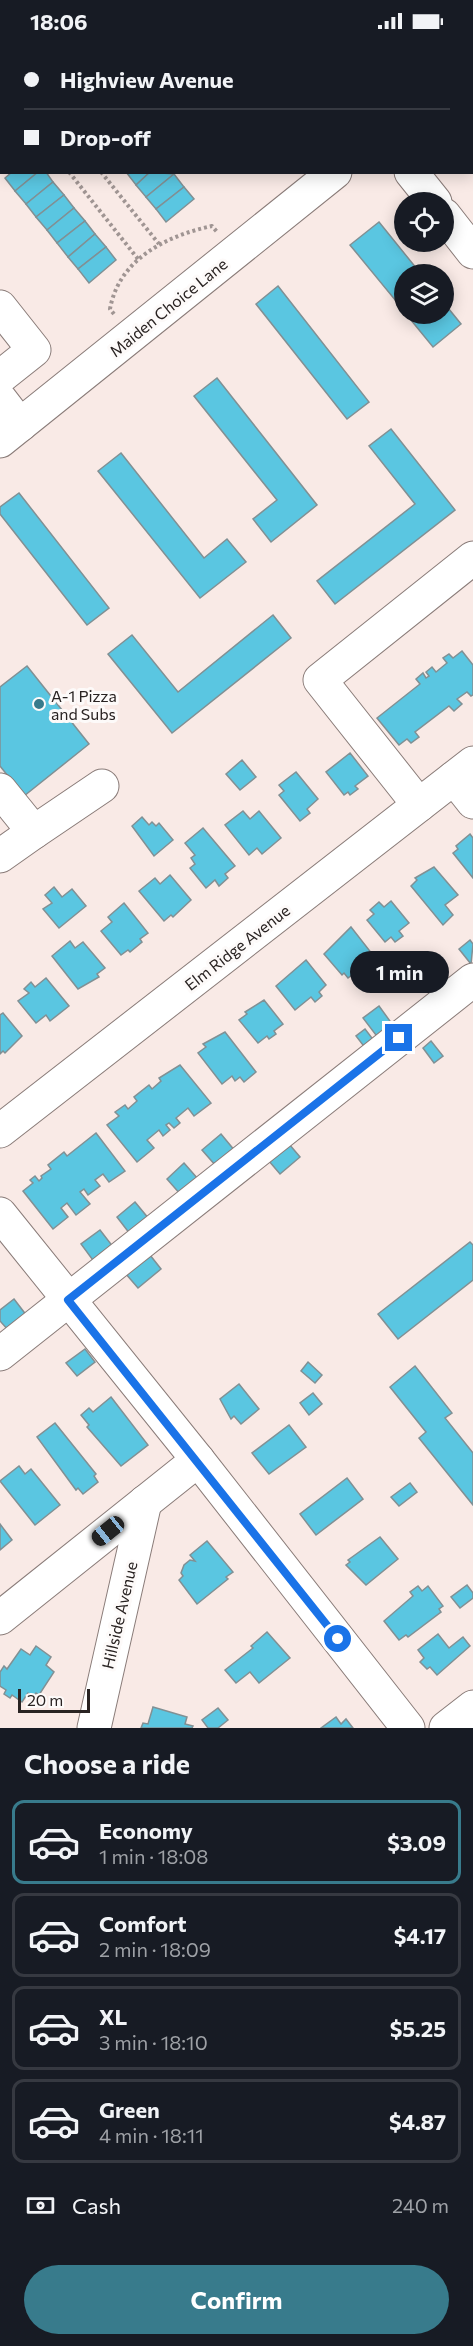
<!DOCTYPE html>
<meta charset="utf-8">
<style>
:root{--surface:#171b24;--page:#242831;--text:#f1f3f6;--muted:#9ea1a6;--line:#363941;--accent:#387b8c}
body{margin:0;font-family:Commissioner,sans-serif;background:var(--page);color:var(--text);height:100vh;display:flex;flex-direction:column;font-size:22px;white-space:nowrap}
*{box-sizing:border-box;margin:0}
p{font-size:20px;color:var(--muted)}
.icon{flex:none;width:33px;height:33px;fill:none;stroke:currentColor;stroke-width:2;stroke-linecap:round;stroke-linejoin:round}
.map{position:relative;height:1686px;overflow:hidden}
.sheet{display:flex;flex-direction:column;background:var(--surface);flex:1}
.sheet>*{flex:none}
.guide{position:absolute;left:0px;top:0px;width:474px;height:132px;box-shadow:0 3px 15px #0003;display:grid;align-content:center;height:132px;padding:0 24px;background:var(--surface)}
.buttons{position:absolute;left:394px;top:150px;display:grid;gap:12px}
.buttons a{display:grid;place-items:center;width:60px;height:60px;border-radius:50%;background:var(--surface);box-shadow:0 3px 15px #0003;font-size:30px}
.scale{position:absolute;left:18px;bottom:15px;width:72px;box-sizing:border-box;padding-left:6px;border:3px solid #292322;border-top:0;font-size:16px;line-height:21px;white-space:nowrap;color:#292322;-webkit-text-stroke:4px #fdfaf9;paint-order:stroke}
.end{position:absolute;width:27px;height:27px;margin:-14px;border:8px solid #1a73e8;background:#fff;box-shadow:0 0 0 3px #fff}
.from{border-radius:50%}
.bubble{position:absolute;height:42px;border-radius:21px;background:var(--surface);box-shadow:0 3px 15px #0003;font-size:20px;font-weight:700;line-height:42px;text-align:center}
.car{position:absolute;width:18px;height:36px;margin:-18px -9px;border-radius:8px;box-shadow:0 0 4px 2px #0007;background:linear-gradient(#222 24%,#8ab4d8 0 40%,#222 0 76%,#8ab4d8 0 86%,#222 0)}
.guide b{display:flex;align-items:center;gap:21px;height:57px;font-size:22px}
.guide b+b{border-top:2px solid var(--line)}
.guide i{width:15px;height:15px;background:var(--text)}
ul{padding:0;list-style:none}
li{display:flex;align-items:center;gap:18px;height:84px;margin:0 12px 9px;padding:0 12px;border:3px solid var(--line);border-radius:12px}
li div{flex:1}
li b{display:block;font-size:22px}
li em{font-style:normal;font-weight:700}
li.current{border-color:var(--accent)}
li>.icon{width:54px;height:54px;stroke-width:1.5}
h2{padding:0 24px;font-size:27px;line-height:72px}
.pay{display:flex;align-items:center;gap:15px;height:66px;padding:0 24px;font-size:22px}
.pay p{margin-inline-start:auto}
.cta{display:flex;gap:12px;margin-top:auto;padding:12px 24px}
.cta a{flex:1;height:69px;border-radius:36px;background:var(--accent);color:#fff;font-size:24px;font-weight:700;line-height:69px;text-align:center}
.status{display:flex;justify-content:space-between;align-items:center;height:42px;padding:0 30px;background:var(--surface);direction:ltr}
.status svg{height:16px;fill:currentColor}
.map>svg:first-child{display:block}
.building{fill:#5ac6e1;stroke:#819094;stroke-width:1.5}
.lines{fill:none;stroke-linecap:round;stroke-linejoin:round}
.minor-casing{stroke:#8a7c79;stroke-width:35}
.path{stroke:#a09593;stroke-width:4;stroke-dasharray:3 3;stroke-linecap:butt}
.minor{stroke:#fff;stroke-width:33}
.route{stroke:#1a73e8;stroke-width:8}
.poi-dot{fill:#387b8c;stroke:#fdfaf9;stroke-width:2}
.labels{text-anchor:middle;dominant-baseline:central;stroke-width:6;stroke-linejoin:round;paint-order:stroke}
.street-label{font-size:16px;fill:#292322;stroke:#fdfaf9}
.poi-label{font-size:16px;fill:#292322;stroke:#fdfaf9;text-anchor:start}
</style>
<div class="status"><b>18:06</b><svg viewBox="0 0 49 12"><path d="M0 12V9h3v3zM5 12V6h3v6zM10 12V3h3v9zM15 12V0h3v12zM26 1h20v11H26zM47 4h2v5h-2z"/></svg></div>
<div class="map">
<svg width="473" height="1686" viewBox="0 0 473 1686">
<rect width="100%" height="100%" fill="#f9eae6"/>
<g class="building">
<polygon points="12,130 38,130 15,149 5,136"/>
<polygon points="38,130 46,130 53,140 26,162 15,149"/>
<polygon points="126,130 150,130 136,143"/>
<polygon points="150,130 174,132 146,155 136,143"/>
<polygon points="174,132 184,145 156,167 146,155"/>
<polygon points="53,140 64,153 36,175 26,162"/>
<polygon points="184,145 194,157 166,180 156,167"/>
<polygon points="64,153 74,166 47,188 36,175"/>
<polygon points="74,166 85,179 57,201 47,188"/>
<polygon points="85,179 95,192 68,215 57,201"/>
<polygon points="379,180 421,232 405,232 405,270 350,203"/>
<polygon points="95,192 106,205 78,227 68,215"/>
<polygon points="106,205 116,218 89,241 78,227"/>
<polygon points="278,244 369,360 347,377 256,262"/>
<polygon points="444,261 461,282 433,305 406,272 444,272"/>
<polygon points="217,336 317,463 271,500 253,477 277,458 194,354"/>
<polygon points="391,387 455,468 335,562 317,539 415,462 369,404"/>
<polygon points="121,411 204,516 227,497 246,520 200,556 98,429"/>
<polygon points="19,451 109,566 87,583 0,472 0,465"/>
<polygon points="273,573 291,596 172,691 108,612 132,593 178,650"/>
<polygon points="462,609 473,623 473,653 471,654 467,650 457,657 462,662 454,669 449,664 415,690 419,695 411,701 407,697 399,703 377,676 420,642 416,637 423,631 426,636 429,634 426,630 432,625 436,630 447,621 443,616 449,612 453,616"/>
<polygon points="27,624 89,702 24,754 0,724 0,645"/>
<polygon points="350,711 368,734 355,744 358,747 350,753 348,750 344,753 326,730"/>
<polygon points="242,718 256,735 240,748 226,732"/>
<polygon points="296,730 318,757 307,767 310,771 300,779 279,753 284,749 279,743"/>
<polygon points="243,769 250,777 259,769 281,796 262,812 257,806 249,813 225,783"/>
<polygon points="142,775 149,783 152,780 156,784 159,781 173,798 154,814 132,784"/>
<polygon points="203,786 235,824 225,832 228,836 219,844 215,838 206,846 190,826 195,822 191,816 195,813 185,801"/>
<polygon points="470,792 473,796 473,836 453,811 458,807 456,804"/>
<polygon points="434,825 458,853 445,863 453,873 443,883 411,844 417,838 415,836"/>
<polygon points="170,833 191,858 173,875 171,873 164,879 139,849 155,836 160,842"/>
<polygon points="54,845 62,855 72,847 86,864 59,886 43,867 52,861 45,853"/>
<polygon points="391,859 409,881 399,889 403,894 395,900 391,895 385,900 367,878 374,872 370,868 379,860 384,865"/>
<polygon points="124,861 148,891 140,897 142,900 130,910 128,908 121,913 101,889 112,880 108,875"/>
<polygon points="351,885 380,922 367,932 358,921 353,924 357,929 348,936 344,931 342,933 324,912"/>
<polygon points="470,898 473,902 471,922 459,907"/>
<polygon points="70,899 75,906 83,900 105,926 97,932 99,935 78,947 52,914"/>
<polygon points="306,918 326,943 319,950 322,954 315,960 311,955 295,968 276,944"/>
<polygon points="46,936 69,964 50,979 46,973 36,981 18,959 29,951 24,947 31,940 35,945"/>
<polygon points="264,958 283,982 274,989 276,992 269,997 267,994 258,1001 239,978 247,972 245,970"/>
<polygon points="379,964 395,986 379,997 363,976"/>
<polygon points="3,971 22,994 5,1011 3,1009 0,1012 0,973"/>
<polygon points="365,987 375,1000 366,1007 356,994"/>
<polygon points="225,990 256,1030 244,1040 240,1035 235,1039 232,1034 222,1042 198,1011 206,1005 203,1002"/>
<polygon points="431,999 443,1014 434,1021 423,1006"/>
<polygon points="180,1023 211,1061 194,1074 188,1066 176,1076 180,1081 174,1086 169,1081 166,1083 170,1088 163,1094 159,1088 147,1098 154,1106 137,1120 107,1083 119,1074 115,1070 125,1063 128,1067 137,1059 134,1055 149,1043 152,1047 161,1039 159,1036"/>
<polygon points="96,1091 125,1129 109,1140 103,1132 95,1138 100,1144 88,1153 84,1147 80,1150 90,1162 76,1173 67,1161 61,1166 68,1175 53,1187 23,1149 33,1141 30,1138 35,1134 39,1139 42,1136 41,1134 51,1127 48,1123 64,1110 67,1114"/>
<polygon points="221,1092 235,1109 216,1124 202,1108"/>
<polygon points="289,1102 300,1115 280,1132 269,1119"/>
<polygon points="184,1121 198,1137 181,1153 167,1137"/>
<polygon points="135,1160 149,1177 130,1192 117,1175"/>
<polygon points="100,1188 114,1206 95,1221 81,1202"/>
<polygon points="470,1200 473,1203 473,1238 398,1297 378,1272"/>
<polygon points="150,1213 161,1227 138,1246 126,1232"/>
<polygon points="14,1257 27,1274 9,1289 0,1279 0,1268"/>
<polygon points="85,1307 95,1320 77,1334 66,1321"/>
<polygon points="308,1320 322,1333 315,1341 301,1329"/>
<polygon points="415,1324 452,1371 445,1376 473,1411 473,1463 419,1396 426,1390 390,1345"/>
<polygon points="239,1342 259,1367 241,1382 234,1374 231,1377 220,1357"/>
<polygon points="313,1351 322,1362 309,1373 300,1361"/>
<polygon points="111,1355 148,1403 121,1424 87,1385 89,1383 81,1373 89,1366 93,1370"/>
<polygon points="55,1381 96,1432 94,1434 98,1440 83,1452 78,1446 76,1448 37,1395"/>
<polygon points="289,1383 306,1405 269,1432 252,1411"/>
<polygon points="19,1424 25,1432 31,1427 60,1463 35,1483 0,1439"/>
<polygon points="347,1436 363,1457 316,1493 300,1472"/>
<polygon points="410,1441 417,1450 399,1464 391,1455"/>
<polygon points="0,1482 12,1498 0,1508"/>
<polygon points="380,1495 398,1517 366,1543 346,1523 350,1520 348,1518"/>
<polygon points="207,1499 233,1530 226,1535 228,1537 197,1562 179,1538 183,1534 181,1531 184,1523 190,1518 195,1519 190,1513"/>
<polygon points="467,1543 473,1551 473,1556 460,1566 451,1555"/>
<polygon points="418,1544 422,1549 428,1544 443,1564 439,1567 441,1570 408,1595 406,1593 399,1598 384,1579 413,1554 410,1550"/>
<polygon points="267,1590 290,1616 259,1641 250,1630 236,1641 225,1628 253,1606 251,1604"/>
<polygon points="438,1592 449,1606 463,1595 470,1604 437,1633 430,1625 427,1627 420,1620 424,1616 418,1608"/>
<polygon points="36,1604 51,1615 46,1623 54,1630 39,1653 36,1651 33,1655 28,1651 22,1660 12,1653 10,1656 4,1652 6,1648 0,1644 0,1630 4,1624 7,1627 21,1607 30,1613"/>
<polygon points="153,1665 187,1675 185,1682 193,1684 192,1686 141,1686 143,1681 148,1682"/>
<polygon points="218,1666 228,1678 218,1686 208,1686 202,1678"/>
<polygon points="336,1675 341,1682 346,1677 353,1686 321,1686"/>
</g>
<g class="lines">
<defs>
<g id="minor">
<polyline points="250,0 251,2"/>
<polyline points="305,0 306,2"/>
<polyline points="472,18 473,17"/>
<polyline points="411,130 435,160"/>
<polyline points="444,173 473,210"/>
<polyline points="0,265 34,308 0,335"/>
<polyline points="0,357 20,383"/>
<polyline points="0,399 335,130"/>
<polyline points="454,736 473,760"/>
<polyline points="0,748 34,790 0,814"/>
<polyline points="419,763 320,638 473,516"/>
<polyline points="34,790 102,744"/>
<polyline points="0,1089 473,721"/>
<polyline points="0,1172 198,1418 408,1686"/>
<polyline points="0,1312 473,938"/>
<polyline points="0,1576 198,1418"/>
<polyline points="94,1686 145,1460"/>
<polyline points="446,1686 473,1665"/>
</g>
</defs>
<use href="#minor" class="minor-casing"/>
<g class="path">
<polyline points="361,0 363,2"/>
<polyline points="424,0 425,2"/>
<polyline points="338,1 340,0"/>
<polyline points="0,6 2,8"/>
<polyline points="0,39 2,38"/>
<polyline points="0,58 2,60"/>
<polyline points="69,130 138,217"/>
<polyline points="101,130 159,202"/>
<path d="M114,272L110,267C119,217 166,194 212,184L218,191"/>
</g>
<use href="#minor" class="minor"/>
</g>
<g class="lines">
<polyline class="route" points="338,1597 68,1258 399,996"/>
</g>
<circle class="poi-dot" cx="39" cy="662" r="6"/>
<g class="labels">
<g class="street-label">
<text transform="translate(168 265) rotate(-39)">Maiden Choice Lane</text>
<text transform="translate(237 905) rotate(-38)">Elm Ridge Avenue</text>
<text transform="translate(119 1573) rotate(-77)">Hillside Avenue</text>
</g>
<g class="poi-label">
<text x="51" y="653">A-1 Pizza<tspan x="51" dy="18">and Subs</tspan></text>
</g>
</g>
</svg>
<div class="buttons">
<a><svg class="icon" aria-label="locate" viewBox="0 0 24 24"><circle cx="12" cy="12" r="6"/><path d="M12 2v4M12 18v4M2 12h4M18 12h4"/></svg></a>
<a><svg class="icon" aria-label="layers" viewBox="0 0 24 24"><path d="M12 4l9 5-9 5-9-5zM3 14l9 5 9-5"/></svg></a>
</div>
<div class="scale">20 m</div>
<i class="end from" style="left:338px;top:1597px"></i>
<i class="end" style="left:399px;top:996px"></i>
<div class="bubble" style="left:350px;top:909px;width:99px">1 min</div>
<i class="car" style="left:108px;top:1489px;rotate:231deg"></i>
<div class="guide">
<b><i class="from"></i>Highview Avenue</b>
<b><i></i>Drop-off</b>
</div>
</div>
<section class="sheet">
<h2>Choose a ride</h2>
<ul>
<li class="current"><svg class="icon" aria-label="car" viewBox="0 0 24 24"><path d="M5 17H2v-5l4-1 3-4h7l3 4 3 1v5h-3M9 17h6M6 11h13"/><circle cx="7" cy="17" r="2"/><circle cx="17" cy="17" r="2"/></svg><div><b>Economy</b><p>1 min · 18:08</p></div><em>$3.09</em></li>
<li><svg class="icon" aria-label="car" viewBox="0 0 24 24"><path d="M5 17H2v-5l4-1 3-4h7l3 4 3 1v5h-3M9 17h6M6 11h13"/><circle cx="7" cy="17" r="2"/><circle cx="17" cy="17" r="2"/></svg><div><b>Comfort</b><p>2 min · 18:09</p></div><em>$4.17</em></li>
<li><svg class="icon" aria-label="car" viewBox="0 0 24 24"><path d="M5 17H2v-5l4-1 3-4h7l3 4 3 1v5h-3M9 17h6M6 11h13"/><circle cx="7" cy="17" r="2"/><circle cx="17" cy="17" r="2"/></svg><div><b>XL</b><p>3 min · 18:10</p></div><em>$5.25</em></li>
<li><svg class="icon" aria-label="car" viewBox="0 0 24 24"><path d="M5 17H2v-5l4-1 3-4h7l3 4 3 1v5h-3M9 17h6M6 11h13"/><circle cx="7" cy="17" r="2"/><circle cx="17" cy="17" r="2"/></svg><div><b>Green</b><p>4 min · 18:11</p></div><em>$4.87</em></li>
</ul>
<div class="pay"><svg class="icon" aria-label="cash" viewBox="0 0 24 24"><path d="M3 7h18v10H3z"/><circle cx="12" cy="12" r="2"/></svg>Cash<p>240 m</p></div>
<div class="cta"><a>Confirm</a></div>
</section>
